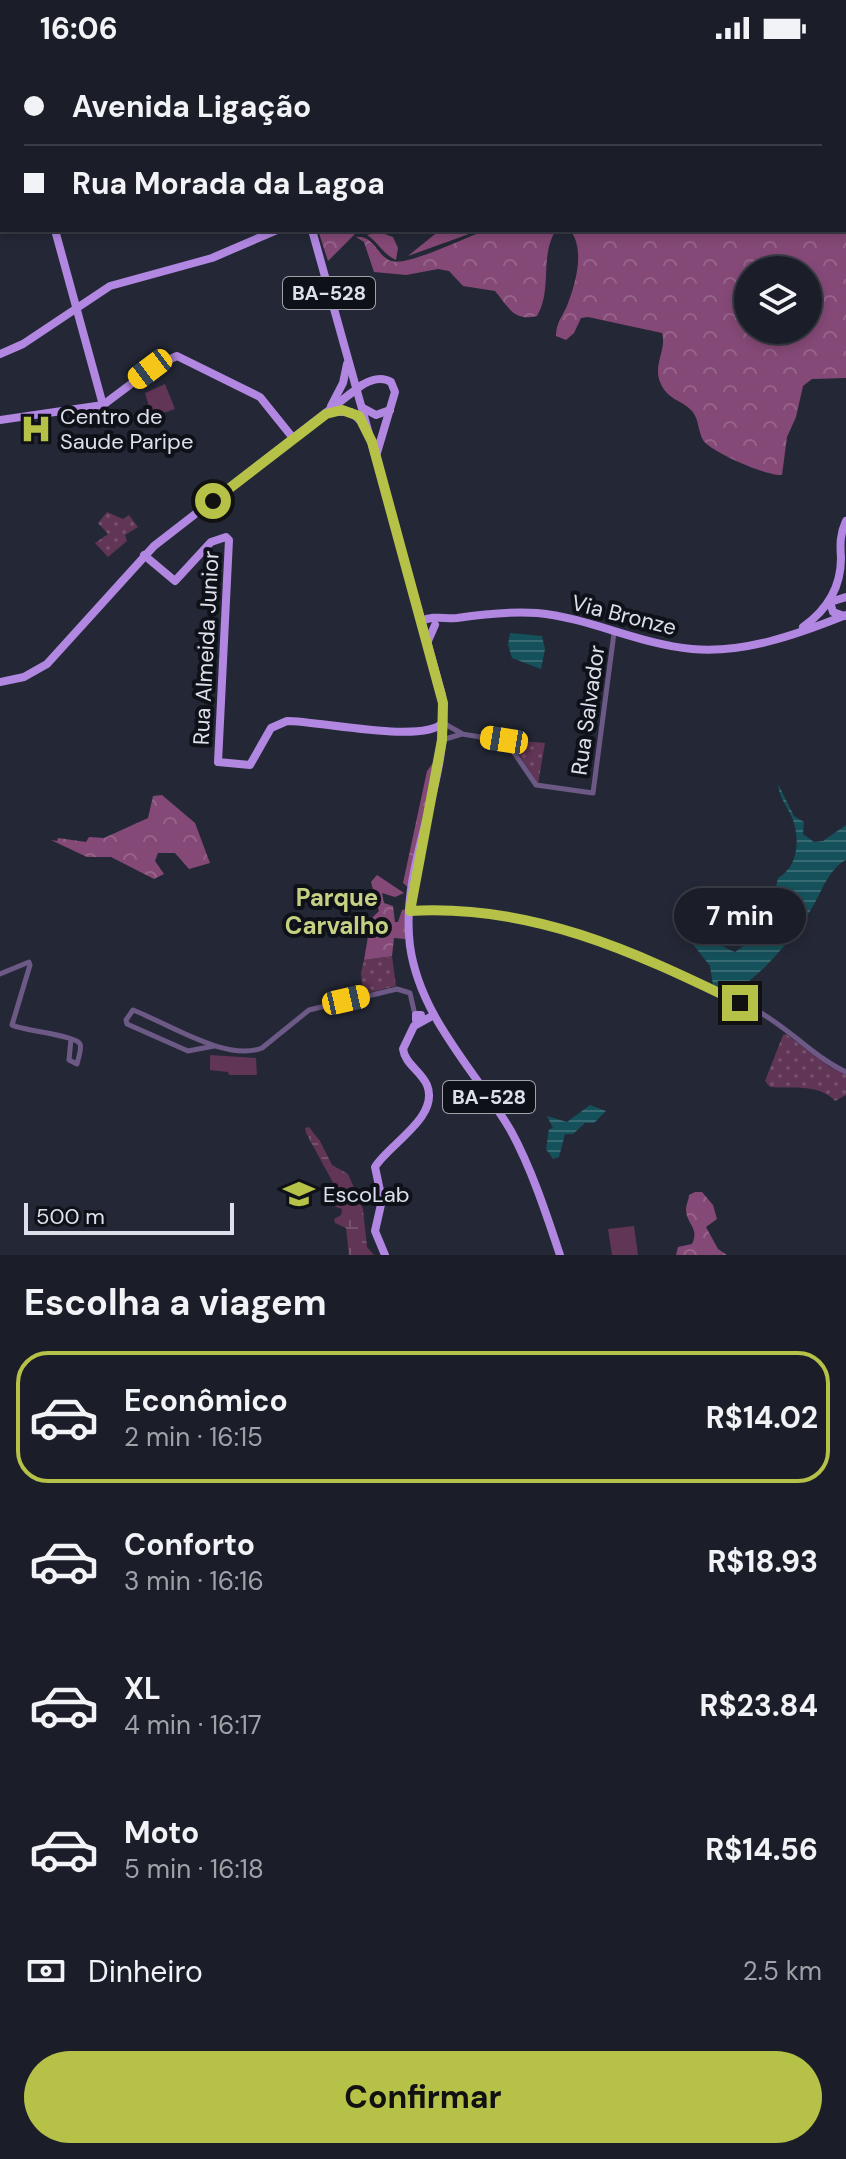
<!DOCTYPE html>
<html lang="pt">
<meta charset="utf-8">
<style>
:root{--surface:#1b1e28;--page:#242730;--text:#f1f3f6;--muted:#a0a2a8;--line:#393c45;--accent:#b6c148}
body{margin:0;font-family:"DM Sans",sans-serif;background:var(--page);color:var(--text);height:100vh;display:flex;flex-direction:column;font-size:30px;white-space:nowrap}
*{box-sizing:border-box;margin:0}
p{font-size:26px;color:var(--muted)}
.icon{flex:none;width:44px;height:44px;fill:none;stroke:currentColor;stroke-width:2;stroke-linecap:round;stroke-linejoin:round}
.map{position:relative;height:1199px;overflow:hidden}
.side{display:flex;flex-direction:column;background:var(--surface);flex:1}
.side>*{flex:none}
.top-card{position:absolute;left:0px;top:0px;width:846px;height:176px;box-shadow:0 4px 12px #0003,0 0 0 2px var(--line);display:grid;align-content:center;height:176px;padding:0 24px;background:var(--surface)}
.tools{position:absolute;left:734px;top:200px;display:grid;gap:16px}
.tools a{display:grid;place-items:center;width:88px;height:88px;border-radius:50%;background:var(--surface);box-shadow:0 4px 12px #0003,0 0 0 2px var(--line);font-size:40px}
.scale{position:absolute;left:24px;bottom:20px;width:210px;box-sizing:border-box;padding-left:8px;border:4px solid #dde0ea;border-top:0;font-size:22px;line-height:28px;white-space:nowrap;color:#dde0ea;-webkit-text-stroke:6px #0f1118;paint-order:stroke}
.end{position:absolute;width:36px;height:36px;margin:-18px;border:10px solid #b6c148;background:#111;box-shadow:0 0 0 4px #111}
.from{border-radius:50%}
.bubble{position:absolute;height:56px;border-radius:28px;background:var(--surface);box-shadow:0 4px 12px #0003,0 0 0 2px var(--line);font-size:26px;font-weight:700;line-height:56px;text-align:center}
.car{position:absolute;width:24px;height:48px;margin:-24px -12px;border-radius:10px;box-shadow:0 0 6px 2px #0007;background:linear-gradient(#f5c518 24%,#345 0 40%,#f5c518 0 76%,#345 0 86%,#f5c518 0)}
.top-card b{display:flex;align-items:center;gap:28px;height:76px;font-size:30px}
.top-card b+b{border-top:2px solid var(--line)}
.top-card i{width:20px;height:20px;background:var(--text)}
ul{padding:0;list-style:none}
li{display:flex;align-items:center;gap:24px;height:132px;margin:0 16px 12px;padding:0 8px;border:4px solid transparent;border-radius:32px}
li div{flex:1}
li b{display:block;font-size:30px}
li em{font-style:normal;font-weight:700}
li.current{border-color:var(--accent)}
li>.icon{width:72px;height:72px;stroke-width:1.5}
h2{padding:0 24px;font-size:36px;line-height:96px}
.pay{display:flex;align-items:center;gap:20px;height:88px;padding:0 24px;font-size:30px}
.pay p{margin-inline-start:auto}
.button{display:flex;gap:16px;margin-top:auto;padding:16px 24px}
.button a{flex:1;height:92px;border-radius:48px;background:var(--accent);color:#111;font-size:32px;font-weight:700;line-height:92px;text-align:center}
.status{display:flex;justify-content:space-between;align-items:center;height:56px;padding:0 40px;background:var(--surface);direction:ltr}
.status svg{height:22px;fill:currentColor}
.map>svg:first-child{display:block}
.grass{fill:url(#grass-dots)}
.forest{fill:url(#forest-crowns);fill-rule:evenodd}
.wetland{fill:url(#wetland-marsh)}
.garden{fill:#603555}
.water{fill:url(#water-rules)}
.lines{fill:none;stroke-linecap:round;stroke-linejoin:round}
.minor{stroke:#6d5985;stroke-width:5}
.major{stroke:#b287e2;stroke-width:8}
.major-bridge{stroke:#b287e2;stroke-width:8}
.route{stroke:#b6c148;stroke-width:10}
.labels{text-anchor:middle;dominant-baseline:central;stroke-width:8;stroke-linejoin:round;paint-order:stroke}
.shield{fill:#0f1118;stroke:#9fa2ab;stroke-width:2}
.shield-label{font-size:20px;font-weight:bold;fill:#dde0ea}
.poi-label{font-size:22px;fill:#dde0ea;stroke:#0f1118;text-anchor:start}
.street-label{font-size:22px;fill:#dde0ea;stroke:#0f1118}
.neighbourhood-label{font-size:24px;font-weight:bold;fill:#c6d083;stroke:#0f1118}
</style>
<div class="status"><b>16:06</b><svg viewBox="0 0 49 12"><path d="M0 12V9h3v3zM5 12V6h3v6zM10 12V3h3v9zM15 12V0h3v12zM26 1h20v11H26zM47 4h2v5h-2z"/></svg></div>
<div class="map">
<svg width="846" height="1199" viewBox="0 0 846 1199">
<defs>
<pattern id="grass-dots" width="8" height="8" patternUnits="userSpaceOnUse" patternTransform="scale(2)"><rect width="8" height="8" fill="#603555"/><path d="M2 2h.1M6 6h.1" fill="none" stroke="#76526e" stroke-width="1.8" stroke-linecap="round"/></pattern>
<pattern id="forest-crowns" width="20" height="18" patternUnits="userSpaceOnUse" patternTransform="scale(2)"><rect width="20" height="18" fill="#854977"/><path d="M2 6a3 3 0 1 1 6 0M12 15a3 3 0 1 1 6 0" fill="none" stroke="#96638a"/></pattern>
<pattern id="wetland-marsh" width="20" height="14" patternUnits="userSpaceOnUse" patternTransform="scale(2)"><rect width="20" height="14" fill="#603555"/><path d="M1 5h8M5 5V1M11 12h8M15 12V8" fill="none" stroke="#76526e"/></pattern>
<pattern id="water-rules" width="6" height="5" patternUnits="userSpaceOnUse" patternTransform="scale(2)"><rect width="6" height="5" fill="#15515a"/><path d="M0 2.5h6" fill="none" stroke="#376a72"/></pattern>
</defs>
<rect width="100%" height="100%" fill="#242836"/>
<g class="grass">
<polygon points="107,456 123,463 129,459 138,471 125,479 127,485 108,501 95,487 108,478 98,467"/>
<polygon points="512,684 545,687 538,728 512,688"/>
<polygon points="392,900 396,930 363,938 361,917 364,904"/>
<path d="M786,978L830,1011L846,1018V1039L835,1045C818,1027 793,1033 770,1031L765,1025L783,979Z"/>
</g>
<g class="forest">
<path d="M555,0H846V322L812,323L803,330L796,361L787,381L782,419C769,421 710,396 703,384C698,375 699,363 692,355C681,343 668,345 660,326C653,308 667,294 662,277L588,261L581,262L574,277L566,284L556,280C556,267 562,261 567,250C575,229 586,194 570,174H844V2H551ZM748,214H808V274H748Z"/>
<polygon points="318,174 359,174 328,205"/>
<polygon points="440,174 480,174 408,200"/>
<path d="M487,174H556C539,201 553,233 537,260C513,266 508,250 495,235L463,230L449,215L438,213L406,219L374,216L364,186L356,181C374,179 377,200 391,205C407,211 468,180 487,174Z"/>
<path d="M379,176L393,181L398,192L396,204C384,199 378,186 367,179Z"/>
<polygon points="433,707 409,832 403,827 427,715"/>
<polygon points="162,739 195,767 210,807 189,813 175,797 158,797 155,805 164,818 154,823 111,801 87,801 51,784 57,785 58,782 86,786 89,781 104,782 148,762 153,740"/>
<polygon points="377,819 404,837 395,841 382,837 384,847 393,850 395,866 398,866 402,854 407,853 405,883 394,882 392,900 364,904 371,863 379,855 371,826"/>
<path d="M695,1136H702L713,1149L717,1163L706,1171L718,1193L727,1199H676L678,1191L692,1188C700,1172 686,1168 686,1153C686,1148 689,1144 689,1139Z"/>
</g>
<polygon class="wetland" points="309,1071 320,1085 332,1109 348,1118 363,1153 367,1191 374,1199 349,1199 346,1172 335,1167 334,1163 341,1159 342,1153 331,1149 331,1140 337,1134 306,1077 305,1072"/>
<g class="garden">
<polygon points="165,328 175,353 152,361 145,337"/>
<polygon points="210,999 256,1002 257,1019 229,1019 228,1016 210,1014"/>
<polygon points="634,1170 638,1199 612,1199 608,1173"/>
</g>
<g class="water">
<polygon points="510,577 542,580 545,593 541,613 512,602 508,589"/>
<path d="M778,728L794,760L804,766L803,778L814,786L823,785L846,769V804C828,813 821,838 810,855C792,883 761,921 731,937L713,929L710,910L692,887L697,873C709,882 722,891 735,896L766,874L778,822C798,811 800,784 793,764C788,751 779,742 778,728Z"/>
<polygon points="590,1049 606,1055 594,1067 585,1067 573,1078 565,1078 559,1101 553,1103 546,1093 549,1073 553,1072 547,1060 567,1066"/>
</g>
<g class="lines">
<g class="minor">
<polyline points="443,667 461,677"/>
<polyline points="442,684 462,678 506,685 536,729 593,737 614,577"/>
<path d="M410,855C515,849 614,885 707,930C725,939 744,947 761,957C792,975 814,1001 846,1016"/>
<path d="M0,918L29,906L30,909L12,969C24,975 76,979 80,988C82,993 78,1003 77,1008L69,1004L71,983"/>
<path d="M214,990L188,995L127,968L126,964L133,954C167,967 226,1006 262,992L309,954L397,933L410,937L415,959"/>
</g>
<g class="major">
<polyline points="237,0 239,2"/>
<polyline points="245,0 246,2"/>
<polyline points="17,2 17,0"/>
<polyline points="59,2 60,0"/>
<polyline points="0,49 2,44"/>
<polyline points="55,174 103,349"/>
<path d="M312,174L442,639C453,724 399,806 410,890C420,962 476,1015 511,1075C532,1114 546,1157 560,1199"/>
<polyline points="0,298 23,288 110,230 212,202 277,174"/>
<path d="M362,329C371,324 381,320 391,326L395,336L376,400"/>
<polyline points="331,350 343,327 347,308"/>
<polyline points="363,352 376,359 390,354"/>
<polyline points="330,356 351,356 363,367"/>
<polyline points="0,364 103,349 155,310 177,300 260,341 293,382"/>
<path d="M144,499L175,525L211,486L226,481L229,484L218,706L250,709L271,672L287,665C320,665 421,688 443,667"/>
<polyline points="844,560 833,556 830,546 846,541"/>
<path d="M422,565C432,559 445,563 457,562C484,558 510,555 537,557C590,562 638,588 692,593C743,598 799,578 846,559"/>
<path d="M803,571C827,554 841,532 841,502C840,488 840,478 846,465"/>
<polyline points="428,585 435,569"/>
<polyline points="0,626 24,621 47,608 154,490 350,338"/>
<polygon points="421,959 422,964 416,964 416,959"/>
<path d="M385,1199L375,1175L382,1144L375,1111C389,1088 440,1061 427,1029C421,1015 405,1008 403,993L414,970L434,959"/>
</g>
<polyline class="major-bridge" points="350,338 362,329"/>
</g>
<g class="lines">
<path class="route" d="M213,445L326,358L342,354L359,360L372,386L443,647L442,684L410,855C532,848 633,895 740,947"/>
</g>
<defs>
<symbol id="hospital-bare" viewBox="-9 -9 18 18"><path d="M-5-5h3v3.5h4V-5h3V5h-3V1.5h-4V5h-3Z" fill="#b6c148" stroke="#0f1118" stroke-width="2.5" paint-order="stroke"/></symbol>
<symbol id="university-bare" viewBox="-9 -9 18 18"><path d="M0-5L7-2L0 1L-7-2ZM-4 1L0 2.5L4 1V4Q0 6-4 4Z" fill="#b6c148" stroke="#0f1118" stroke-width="2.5" paint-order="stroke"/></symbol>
</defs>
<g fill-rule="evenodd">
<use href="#hospital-bare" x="14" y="351" width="44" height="44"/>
<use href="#university-bare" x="277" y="1116" width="44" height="44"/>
</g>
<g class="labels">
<g class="shield">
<rect x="283" y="221" width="92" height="32" rx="6"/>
<rect x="443" y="1025" width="92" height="32" rx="6"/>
</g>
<g class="shield-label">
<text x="329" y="237">BA-528</text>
<text x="489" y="1041">BA-528</text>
</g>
<g class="poi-label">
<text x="60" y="360">Centro de<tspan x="60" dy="25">Saude Paripe</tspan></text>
<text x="323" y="1138">EscoLab</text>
</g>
<g class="street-label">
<text transform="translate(624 559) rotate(14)">Via Bronze</text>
<text transform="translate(206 592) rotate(-87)">Rua Almeida Junior</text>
<text transform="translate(588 654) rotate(-82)">Rua Salvador</text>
</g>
<g class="neighbourhood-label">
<text x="337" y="841">Parque<tspan x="337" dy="28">Carvalho</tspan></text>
</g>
</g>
</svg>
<div class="tools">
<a><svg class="icon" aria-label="layers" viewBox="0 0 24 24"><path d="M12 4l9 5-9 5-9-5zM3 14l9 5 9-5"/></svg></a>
</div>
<div class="scale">500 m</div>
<i class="end from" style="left:213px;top:445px"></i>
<i class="end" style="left:740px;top:947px"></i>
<div class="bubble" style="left:674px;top:832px;width:132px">7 min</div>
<i class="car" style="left:150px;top:313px;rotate:233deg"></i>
<i class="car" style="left:504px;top:684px;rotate:279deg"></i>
<i class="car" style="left:346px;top:944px;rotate:77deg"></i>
<div class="top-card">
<b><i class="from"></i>Avenida Ligação</b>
<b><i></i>Rua Morada da Lagoa</b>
</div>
</div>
<section class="side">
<h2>Escolha a viagem</h2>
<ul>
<li class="current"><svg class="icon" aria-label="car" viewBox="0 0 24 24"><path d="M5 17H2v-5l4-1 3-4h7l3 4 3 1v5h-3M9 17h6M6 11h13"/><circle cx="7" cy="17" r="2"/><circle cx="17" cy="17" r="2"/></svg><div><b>Econômico</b><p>2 min · 16:15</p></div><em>R$14.02</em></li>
<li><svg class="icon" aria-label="car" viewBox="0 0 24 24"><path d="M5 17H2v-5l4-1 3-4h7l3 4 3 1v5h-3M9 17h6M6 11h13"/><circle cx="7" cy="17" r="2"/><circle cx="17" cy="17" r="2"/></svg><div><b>Conforto</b><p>3 min · 16:16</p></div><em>R$18.93</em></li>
<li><svg class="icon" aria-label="car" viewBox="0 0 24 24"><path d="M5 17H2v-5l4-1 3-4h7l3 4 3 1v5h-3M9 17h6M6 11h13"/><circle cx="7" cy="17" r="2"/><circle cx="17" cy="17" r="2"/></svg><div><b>XL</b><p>4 min · 16:17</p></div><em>R$23.84</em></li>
<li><svg class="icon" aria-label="car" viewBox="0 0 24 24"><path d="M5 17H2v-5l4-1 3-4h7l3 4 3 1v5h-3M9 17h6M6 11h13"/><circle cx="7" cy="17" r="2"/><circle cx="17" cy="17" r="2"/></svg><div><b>Moto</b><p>5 min · 16:18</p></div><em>R$14.56</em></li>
</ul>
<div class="pay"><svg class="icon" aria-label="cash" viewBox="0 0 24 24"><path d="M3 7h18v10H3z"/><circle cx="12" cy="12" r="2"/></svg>Dinheiro<p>2.5 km</p></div>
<div class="button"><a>Confirmar</a></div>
</section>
